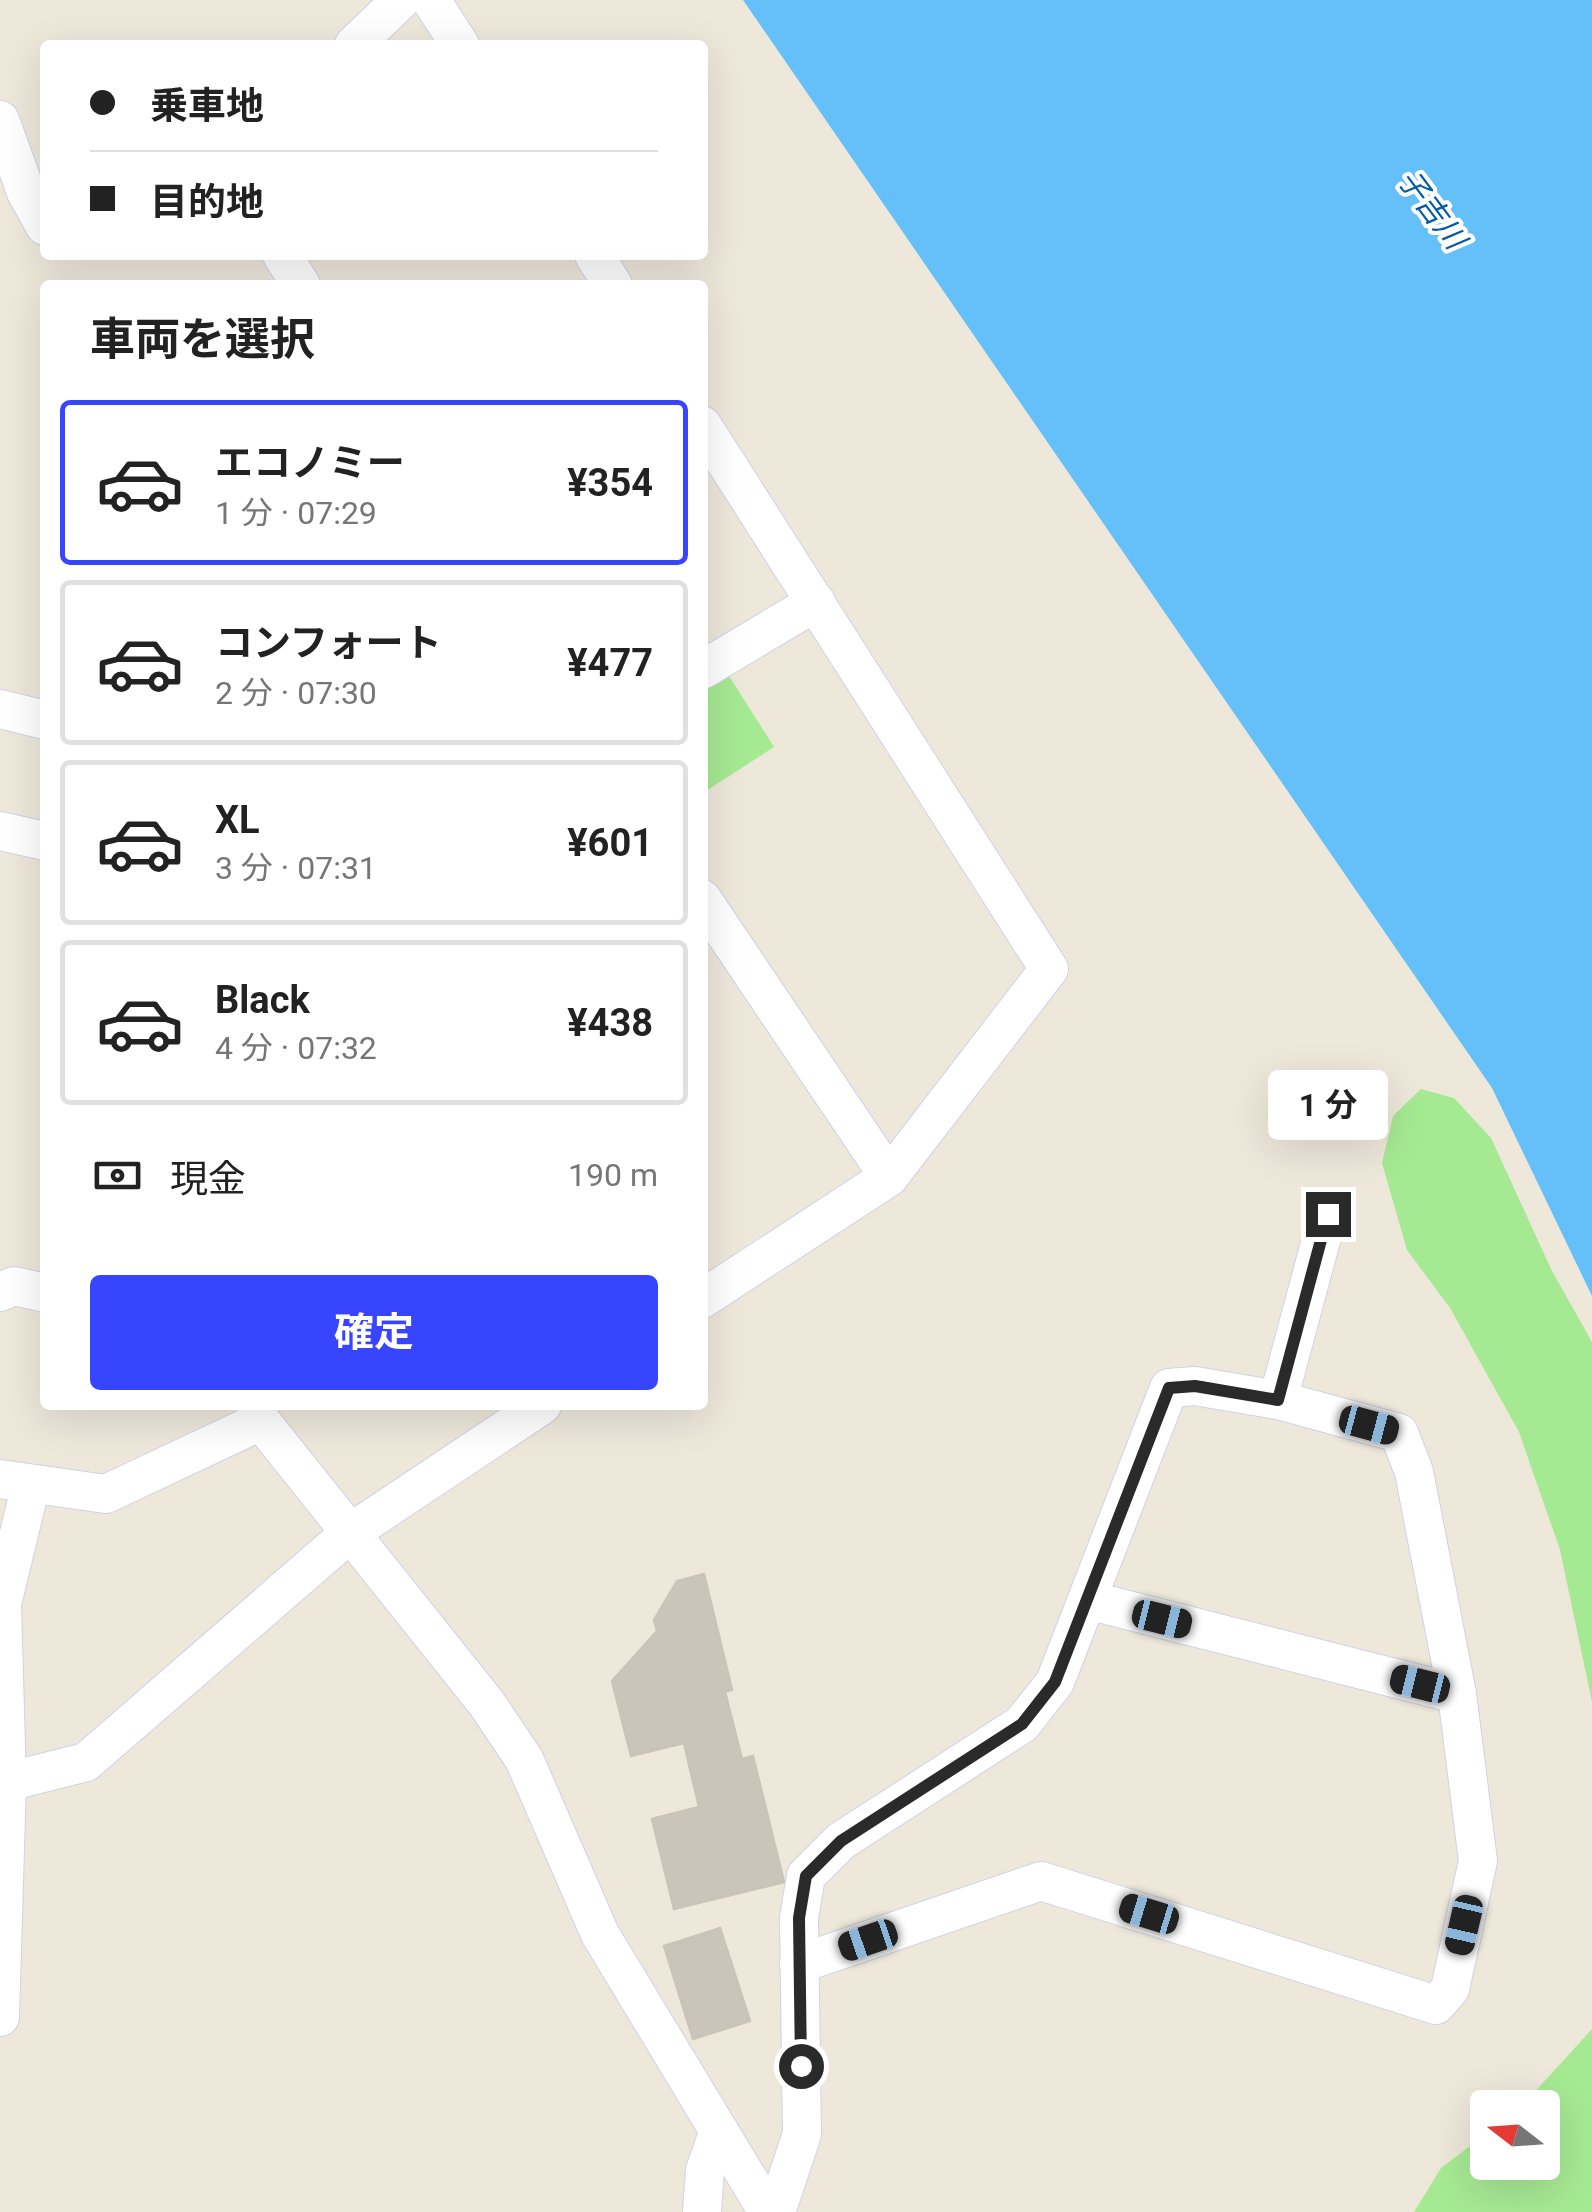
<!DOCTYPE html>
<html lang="ja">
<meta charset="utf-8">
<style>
:root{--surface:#fff;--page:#f2f2f2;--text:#222;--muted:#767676;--line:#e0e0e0;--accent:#3745ff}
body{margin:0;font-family:Roboto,"Noto Sans JP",sans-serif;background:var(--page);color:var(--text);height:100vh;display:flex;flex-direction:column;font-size:38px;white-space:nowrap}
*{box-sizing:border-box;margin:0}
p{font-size:32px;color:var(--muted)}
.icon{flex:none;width:55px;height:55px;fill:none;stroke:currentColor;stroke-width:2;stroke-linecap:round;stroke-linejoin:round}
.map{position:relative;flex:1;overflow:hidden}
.drawer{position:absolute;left:40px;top:280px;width:668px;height:1130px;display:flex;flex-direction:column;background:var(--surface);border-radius:10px;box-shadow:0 10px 40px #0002}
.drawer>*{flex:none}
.hud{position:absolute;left:40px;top:40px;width:668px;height:220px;border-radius:10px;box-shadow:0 10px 40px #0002;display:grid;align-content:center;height:220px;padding:0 50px;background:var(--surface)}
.needle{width:65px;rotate:287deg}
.fabs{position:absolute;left:1470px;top:2090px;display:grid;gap:20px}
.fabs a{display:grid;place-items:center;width:90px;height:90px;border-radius:10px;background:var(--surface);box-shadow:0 10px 40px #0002;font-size:50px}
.end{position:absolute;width:45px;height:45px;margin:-22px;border:12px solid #2a2a2a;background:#fff;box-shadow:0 0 0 5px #fff}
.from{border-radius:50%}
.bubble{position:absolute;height:70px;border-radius:10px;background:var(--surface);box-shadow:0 10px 40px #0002;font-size:32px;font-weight:700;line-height:70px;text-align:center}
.car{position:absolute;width:30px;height:60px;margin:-30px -15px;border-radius:12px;box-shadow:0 0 8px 2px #0007;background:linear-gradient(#222 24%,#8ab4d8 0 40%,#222 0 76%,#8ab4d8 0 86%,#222 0)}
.hud b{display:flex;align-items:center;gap:35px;height:95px;font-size:38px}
.hud b+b{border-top:2px solid var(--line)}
.hud i{width:25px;height:25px;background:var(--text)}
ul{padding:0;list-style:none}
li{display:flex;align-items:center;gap:30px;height:165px;margin:0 20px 15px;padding:0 30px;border:5px solid var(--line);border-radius:10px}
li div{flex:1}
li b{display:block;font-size:38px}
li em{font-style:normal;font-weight:700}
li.current{border-color:var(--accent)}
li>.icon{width:90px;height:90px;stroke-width:1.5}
h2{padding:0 50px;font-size:45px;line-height:120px}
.pay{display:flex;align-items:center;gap:25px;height:110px;padding:0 50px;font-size:38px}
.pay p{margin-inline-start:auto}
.cta{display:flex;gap:20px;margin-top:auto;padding:20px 50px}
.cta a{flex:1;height:115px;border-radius:10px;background:var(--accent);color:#fff;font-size:40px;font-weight:700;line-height:115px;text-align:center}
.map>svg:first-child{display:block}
.green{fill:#a6e993}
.water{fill:#65c0f9}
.building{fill:#c9c5bb;stroke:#c9c4b5;stroke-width:2.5}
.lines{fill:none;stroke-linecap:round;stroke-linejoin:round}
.street-casing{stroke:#d0d2e5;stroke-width:40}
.street{stroke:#fff;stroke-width:38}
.route{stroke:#2a2a2a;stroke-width:12}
.labels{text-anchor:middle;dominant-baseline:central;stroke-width:8;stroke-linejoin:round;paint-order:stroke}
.water-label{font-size:30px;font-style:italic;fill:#015ba8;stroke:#fff}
</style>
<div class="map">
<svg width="1592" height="2212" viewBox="0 0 1592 2212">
<rect width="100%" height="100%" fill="#eee8db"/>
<g class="green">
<polygon points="726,671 774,747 703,793 703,686"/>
<polygon points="1421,1089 1454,1098 1491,1138 1552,1271 1592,1342 1592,1702 1560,1550 1519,1432 1450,1308 1407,1250 1382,1163 1393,1116"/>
<polygon points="1592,2029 1592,2212 1414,2212 1441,2168 1487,2133 1488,2162 1542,2162 1542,2108 1521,2107"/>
</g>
<polygon class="water" points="743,0 1592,0 1592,1296 1492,1088"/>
<g class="building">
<polygon points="704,1574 732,1690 725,1692 742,1759 753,1756 784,1882 674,1909 652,1819 699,1807 684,1743 631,1756 612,1681 657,1631 654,1620 677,1581"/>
<polygon points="720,1928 750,2021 693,2039 664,1946"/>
</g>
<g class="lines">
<defs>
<g id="street">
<polyline points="431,0 460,45"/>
<polyline points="354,45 401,0"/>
<polyline points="0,120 26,192 45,226"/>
<polyline points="282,255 301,285"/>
<polyline points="594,255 613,285"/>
<polyline points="702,425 1049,969 889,1177 702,1299"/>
<polyline points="702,670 816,602"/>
<polyline points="0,709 45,720"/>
<polyline points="0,831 45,841"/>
<polyline points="702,899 889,1177"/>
<polyline points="0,1292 14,1286 45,1293"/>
<polyline points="255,1405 261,1421 487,1704 524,1759 600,1934 768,2212"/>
<polyline points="0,1479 106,1494 261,1421"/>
<polyline points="1088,1600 1457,1694"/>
<polyline points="7,1782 86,1762 350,1533 542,1405"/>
<polyline points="799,1964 1041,1881 1436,2005 1450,1989 1478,1861 1457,1694 1414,1472 1399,1433 1278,1400"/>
<polyline points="0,2017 7,1782 2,1604 31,1484"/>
<polyline points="702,2212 705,2170 719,2131"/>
<polyline points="776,2212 802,2134 799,1918 806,1876 841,1841 1022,1724 1055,1682 1169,1388 1195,1386 1278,1400 1328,1214"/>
</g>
</defs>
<use href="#street" class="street-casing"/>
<use href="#street" class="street"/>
</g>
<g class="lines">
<polyline class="route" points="801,2066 799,1918 806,1876 841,1841 1022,1724 1055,1682 1169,1388 1195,1386 1278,1400 1328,1214"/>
</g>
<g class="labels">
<g class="water-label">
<text transform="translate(1432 209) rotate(53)">子吉川</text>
</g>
</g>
</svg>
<div class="fabs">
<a><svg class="needle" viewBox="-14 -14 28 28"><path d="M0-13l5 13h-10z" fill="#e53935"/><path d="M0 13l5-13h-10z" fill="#767676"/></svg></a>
</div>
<i class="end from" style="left:801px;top:2066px"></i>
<i class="end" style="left:1328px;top:1214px"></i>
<div class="bubble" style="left:1268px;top:1070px;width:120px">1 分</div>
<i class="car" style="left:1369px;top:1425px;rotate:105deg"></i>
<i class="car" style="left:1162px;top:1619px;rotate:104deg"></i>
<i class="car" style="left:1420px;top:1684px;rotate:284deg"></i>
<i class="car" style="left:1149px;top:1914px;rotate:287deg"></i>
<i class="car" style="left:1464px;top:1925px;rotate:193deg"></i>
<i class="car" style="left:868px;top:1940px;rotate:251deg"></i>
<div class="hud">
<b><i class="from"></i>乗車地</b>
<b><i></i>目的地</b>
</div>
<section class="drawer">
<h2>車両を選択</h2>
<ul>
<li class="current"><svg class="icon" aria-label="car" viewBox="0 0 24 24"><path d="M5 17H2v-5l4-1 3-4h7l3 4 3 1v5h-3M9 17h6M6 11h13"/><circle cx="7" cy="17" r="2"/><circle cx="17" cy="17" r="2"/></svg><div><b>エコノミー</b><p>1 分 · 07:29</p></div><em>¥354</em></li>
<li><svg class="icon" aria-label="car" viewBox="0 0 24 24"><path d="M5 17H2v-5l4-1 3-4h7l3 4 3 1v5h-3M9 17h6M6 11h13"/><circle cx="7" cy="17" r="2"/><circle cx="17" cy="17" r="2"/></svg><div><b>コンフォート</b><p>2 分 · 07:30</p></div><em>¥477</em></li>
<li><svg class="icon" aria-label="car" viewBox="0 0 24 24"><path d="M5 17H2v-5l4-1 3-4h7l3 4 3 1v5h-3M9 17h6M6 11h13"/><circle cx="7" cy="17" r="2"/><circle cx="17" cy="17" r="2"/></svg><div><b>XL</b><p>3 分 · 07:31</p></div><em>¥601</em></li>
<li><svg class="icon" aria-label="car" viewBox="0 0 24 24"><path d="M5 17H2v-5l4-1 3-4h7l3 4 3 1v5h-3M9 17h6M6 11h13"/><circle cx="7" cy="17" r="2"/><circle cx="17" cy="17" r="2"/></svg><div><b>Black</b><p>4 分 · 07:32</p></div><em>¥438</em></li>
</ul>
<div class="pay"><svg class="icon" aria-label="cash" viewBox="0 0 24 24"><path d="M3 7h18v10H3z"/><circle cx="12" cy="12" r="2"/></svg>現金<p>190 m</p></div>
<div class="cta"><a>確定</a></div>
</section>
</div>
